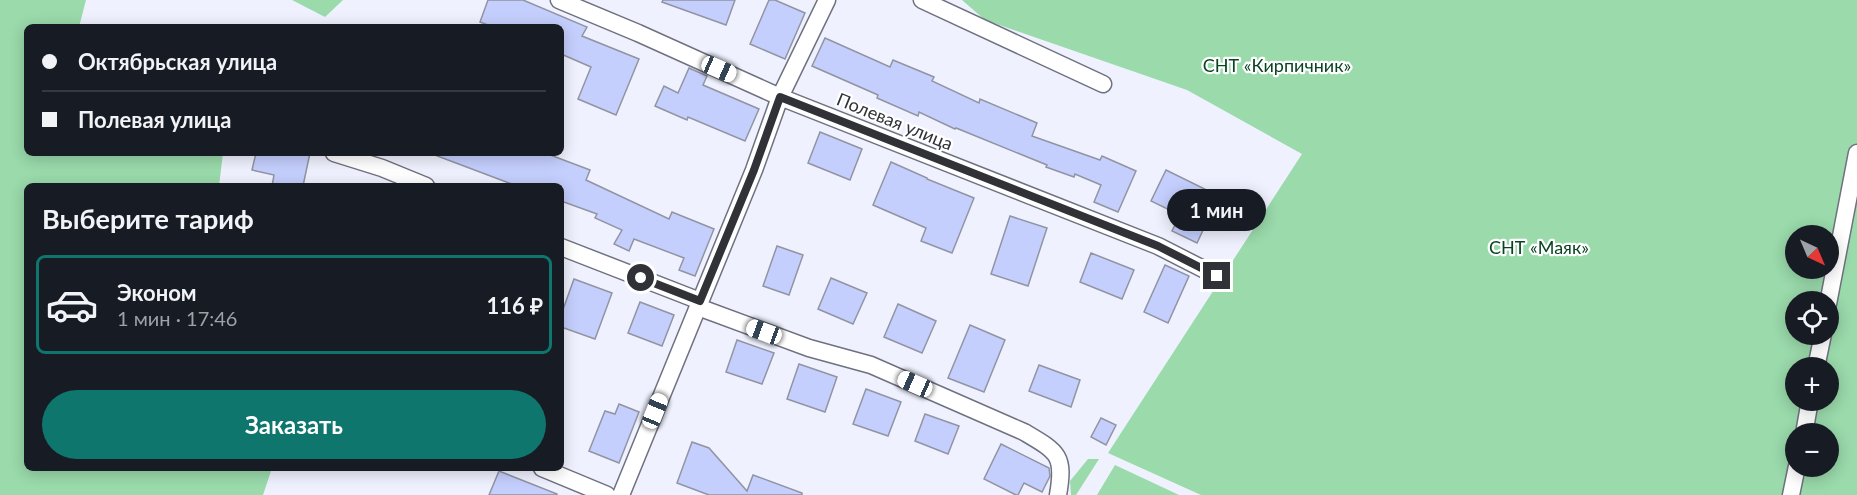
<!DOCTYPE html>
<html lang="ru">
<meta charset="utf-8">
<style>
:root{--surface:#171b24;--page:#20242c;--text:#f1f3f6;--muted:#9ea1a6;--line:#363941;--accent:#0f766e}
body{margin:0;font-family:Lato,sans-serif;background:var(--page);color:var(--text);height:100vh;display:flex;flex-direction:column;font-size:22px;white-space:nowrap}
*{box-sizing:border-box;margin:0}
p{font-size:20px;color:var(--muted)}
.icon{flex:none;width:33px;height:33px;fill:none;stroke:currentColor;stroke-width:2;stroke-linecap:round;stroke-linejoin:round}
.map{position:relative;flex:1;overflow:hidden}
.details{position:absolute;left:24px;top:183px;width:540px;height:288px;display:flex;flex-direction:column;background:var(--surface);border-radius:9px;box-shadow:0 3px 15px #0003}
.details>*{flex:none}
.banner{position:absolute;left:24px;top:24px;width:540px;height:132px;border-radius:9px;box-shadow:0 3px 15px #0003;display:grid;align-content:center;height:132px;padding:0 18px;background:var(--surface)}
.needle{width:39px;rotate:136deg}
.fabs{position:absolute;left:1785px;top:225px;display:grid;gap:12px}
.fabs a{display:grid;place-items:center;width:54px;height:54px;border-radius:50%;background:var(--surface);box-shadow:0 3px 15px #0003;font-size:30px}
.end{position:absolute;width:27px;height:27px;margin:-14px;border:8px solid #303238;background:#fff;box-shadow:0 0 0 3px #fff}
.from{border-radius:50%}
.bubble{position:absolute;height:42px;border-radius:21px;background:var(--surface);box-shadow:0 3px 15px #0003;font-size:20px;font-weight:700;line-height:42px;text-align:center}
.car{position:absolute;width:18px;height:36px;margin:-18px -9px;border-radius:8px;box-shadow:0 0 4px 2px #0007;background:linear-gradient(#fff 24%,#345 0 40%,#fff 0 76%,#345 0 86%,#fff 0)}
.banner b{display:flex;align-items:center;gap:21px;height:57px;font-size:22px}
.banner b+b{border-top:2px solid var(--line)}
.banner i{width:15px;height:15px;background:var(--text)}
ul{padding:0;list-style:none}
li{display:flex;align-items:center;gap:18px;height:99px;margin:0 12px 9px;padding:0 6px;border:3px solid var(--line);border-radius:9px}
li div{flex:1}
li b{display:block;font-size:22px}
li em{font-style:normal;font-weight:700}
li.current{border-color:var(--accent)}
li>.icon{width:54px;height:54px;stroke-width:1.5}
h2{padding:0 18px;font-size:27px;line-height:72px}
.action{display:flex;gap:12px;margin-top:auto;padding:12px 18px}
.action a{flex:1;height:69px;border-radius:36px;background:var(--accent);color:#fff;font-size:24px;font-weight:700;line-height:69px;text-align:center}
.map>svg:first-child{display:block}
.green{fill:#9adaab;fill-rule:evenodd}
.building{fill:#c5cffd;stroke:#9194a2;stroke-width:1.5}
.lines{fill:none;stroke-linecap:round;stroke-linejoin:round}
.street-casing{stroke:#6e717f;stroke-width:19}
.street{stroke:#fff;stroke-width:16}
.route{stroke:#303238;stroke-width:8}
.labels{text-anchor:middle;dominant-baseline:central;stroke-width:4.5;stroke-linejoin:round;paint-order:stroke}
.park-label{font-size:18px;fill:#094422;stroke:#fff}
.street-label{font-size:18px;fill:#303238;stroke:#fff}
</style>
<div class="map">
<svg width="1857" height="495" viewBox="0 0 1857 495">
<rect width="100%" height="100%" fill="#eff2fe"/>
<g class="green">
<polygon points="0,0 86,0 79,27 27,27 27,153 223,153 219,186 27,186 27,468 272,468 263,495 0,495"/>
<polygon points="292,0 343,0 325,17"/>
<path d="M962,0H1857V495H1201L1108,453L1302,154L1187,90L985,20ZM1796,236H1828V268H1796ZM1796,302H1828V334H1796ZM1796,368H1828V400H1796ZM1796,434H1828V466H1796Z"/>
<polygon points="1088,459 1099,459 1076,495 1071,495 1070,481"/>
<polygon points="1115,465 1179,495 1097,495"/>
</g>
<g class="building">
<polygon points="488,0 523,0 587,27 582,36 639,59 616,115 578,99 591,67 561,54 561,27 493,27 480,22"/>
<polygon points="663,0 735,0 726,25 662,2"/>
<polygon points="769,0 775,0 805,13 785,59 750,44"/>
<polygon points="825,38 890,67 893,60 934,77 932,81 979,103 980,99 1037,123 1032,136 1100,160 1102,156 1136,171 1118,212 1094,202 1101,185 1075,174 1074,177 1046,167 1047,165 956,128 955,129 919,112 918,116 877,98 878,95 812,66"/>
<polygon points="689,68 707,76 703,85 759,109 745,141 688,117 687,120 655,106 664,86 678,93"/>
<polygon points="820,132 862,149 850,180 808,163"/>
<polygon points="256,153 310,153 303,186 272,186 274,175 252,170"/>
<polygon points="432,153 545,153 590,170 586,180 669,219 672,212 714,229 695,276 679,270 684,258 634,239 629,251 614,244 622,230 595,218 597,214 561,201 561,186 517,186 432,154"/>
<polygon points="891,162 927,178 927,179 974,198 952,253 921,241 926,228 873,205"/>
<polygon points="1166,170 1219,196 1197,243 1172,231 1180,215 1151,201"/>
<polygon points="1010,216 1047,228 1028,286 991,274"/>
<polygon points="777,246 803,255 789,295 763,286"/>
<polygon points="1091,253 1134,270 1122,299 1080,282"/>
<polygon points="1165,265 1189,276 1168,323 1144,312"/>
<polygon points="831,278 867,293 853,324 818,309"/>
<polygon points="574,279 612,293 595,339 561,327 561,315"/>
<polygon points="640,302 674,315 662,346 628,333"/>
<polygon points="898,304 936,321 922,353 884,337"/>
<polygon points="970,325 1005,340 984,392 948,378"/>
<polygon points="737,340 774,353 762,384 726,372"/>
<polygon points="799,364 837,377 825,412 787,399"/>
<polygon points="1039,365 1080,380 1071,407 1029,391"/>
<polygon points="866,389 901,402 888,436 853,424"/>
<polygon points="619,404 639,412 619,463 589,451 605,411 615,414"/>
<polygon points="925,414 959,426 948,454 915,441"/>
<polygon points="1101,418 1116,425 1106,445 1091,437"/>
<polygon points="692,442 709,448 747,491 753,475 802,493 802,495 709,495 677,483"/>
<polygon points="1001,444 1049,468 1050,476 1042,492 1024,483 1018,495 1016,495 984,479"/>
<polygon points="499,471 557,494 557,495 489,495"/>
</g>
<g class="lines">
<defs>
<g id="street">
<polyline points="559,0 638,33 780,97 1158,246 1217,276"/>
<polyline points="922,0 1103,84"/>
<polyline points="334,153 382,168 426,186"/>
<polyline points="561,247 700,301"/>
<polyline points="1828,304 1857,153"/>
<path d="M698,307L809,348L871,365L1024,432C1058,452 1065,455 1058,495"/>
<polyline points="1816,368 1823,334"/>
<polyline points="1804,434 1810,400"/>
<polyline points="542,468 607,495"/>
<polyline points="621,495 754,170 780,97 827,0"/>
<polyline points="1791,495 1797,466"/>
</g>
</defs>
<use href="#street" class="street-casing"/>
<use href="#street" class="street"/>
</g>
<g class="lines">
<polyline class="route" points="641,278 700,301 754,170 780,97 1158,246 1217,276"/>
</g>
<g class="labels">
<g class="park-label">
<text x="1277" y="65">СНТ «Кирпичник»</text>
<text x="1539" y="247">СНТ «Маяк»</text>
</g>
<g class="street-label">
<text transform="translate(895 121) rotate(22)">Полевая улица</text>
</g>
</g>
</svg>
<div class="fabs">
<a><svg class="needle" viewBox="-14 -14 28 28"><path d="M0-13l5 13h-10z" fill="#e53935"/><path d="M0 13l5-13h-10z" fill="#9ea1a6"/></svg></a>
<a><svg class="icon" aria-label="locate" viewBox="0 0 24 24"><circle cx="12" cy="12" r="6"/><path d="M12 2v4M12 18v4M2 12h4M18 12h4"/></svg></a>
<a>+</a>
<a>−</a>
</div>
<i class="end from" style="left:641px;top:278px"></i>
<i class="end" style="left:1217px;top:276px"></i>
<div class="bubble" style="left:1167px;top:189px;width:99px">1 мин</div>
<i class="car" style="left:719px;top:69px;rotate:114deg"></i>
<i class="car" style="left:764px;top:332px;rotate:290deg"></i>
<i class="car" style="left:915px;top:384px;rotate:294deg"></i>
<i class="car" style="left:655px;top:411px;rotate:22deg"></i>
<div class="banner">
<b><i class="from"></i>Октябрьская улица</b>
<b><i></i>Полевая улица</b>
</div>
<section class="details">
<h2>Выберите тариф</h2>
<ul>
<li class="current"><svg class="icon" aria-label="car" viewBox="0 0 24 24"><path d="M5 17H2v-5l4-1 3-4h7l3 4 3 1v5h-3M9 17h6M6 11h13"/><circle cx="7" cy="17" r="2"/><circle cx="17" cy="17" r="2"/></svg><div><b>Эконом</b><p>1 мин · 17:46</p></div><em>116 ₽</em></li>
</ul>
<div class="action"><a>Заказать</a></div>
</section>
</div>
